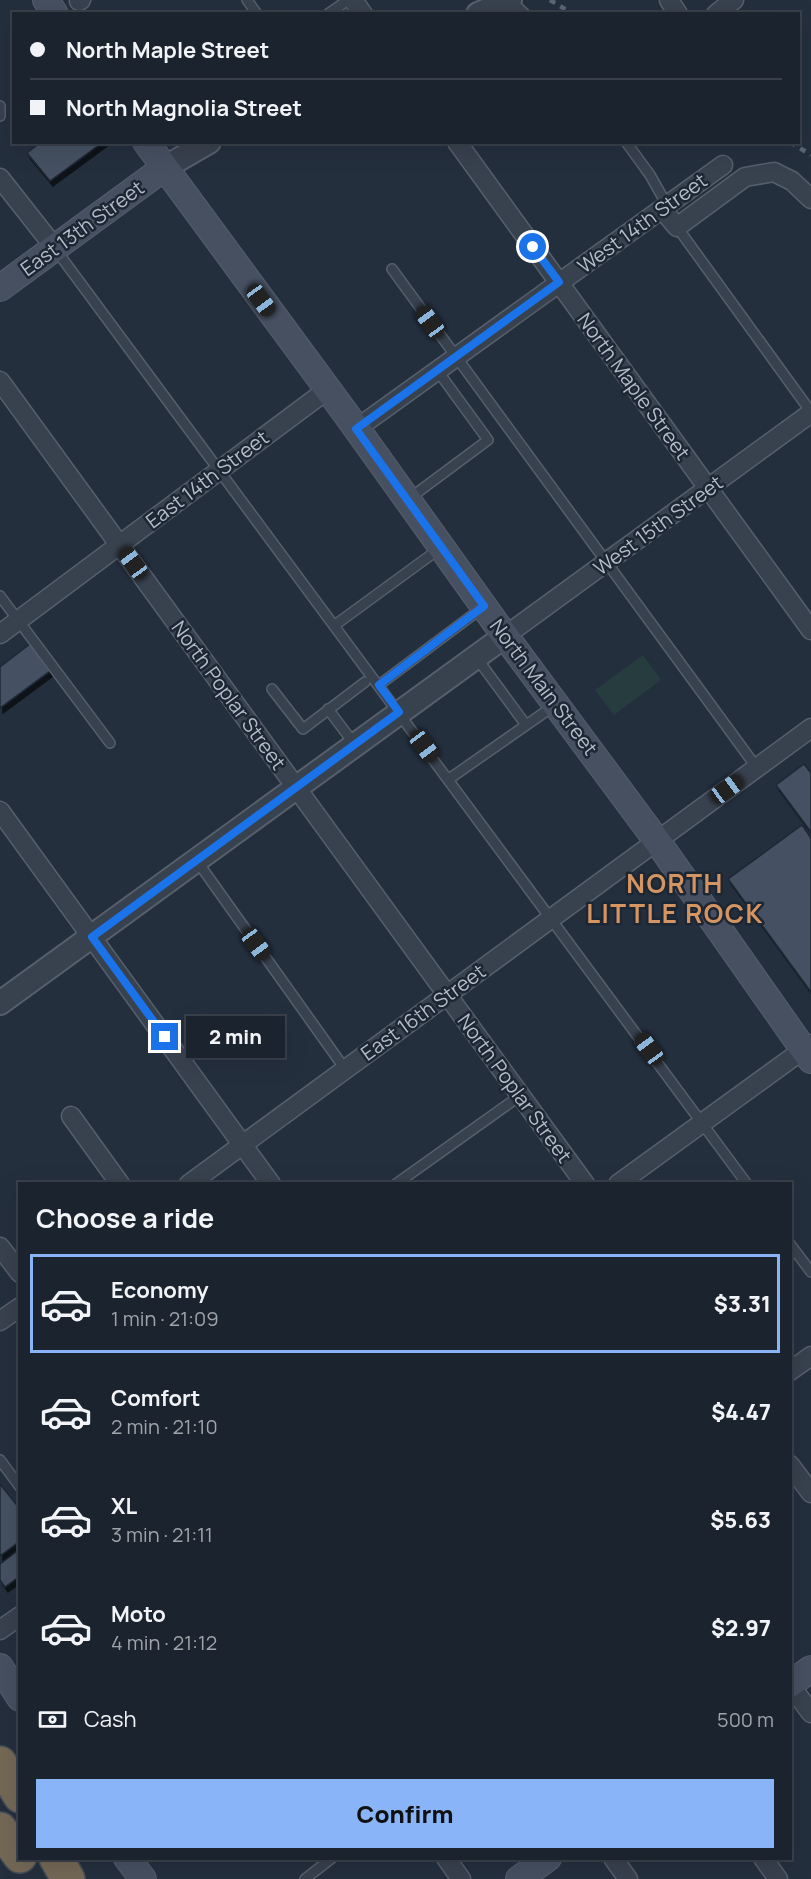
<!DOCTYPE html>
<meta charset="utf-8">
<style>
:root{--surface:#1b232e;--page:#242b36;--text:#f1f3f6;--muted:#a0a4aa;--line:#39404a;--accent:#8ab4f8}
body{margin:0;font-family:Manrope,sans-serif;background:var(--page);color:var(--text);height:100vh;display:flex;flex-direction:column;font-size:22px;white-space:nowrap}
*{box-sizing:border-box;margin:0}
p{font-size:20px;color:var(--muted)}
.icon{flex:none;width:33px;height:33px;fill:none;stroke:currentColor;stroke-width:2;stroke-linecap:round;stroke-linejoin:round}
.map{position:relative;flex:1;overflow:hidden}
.side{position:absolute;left:18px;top:1182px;width:774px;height:678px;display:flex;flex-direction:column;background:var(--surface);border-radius:0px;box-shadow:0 6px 24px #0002,0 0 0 2px var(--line)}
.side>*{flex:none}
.guide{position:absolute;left:12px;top:12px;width:788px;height:132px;border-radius:0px;box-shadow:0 6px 24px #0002,0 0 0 2px var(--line);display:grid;align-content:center;height:132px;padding:0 18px;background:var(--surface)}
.end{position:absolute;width:27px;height:27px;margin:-14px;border:8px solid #1a73e8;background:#fff;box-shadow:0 0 0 3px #fff}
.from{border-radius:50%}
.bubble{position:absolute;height:42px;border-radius:0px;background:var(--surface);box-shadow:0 6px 24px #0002,0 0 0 2px var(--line);font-size:20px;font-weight:800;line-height:42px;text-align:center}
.car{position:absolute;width:18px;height:36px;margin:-18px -9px;border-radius:8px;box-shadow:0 0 4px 2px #0007;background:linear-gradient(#222 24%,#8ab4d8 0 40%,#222 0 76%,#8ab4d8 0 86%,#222 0)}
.guide b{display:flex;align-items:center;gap:21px;height:57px;font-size:22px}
.guide b+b{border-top:2px solid var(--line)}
.guide i{width:15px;height:15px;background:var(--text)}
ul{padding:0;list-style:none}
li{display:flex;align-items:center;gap:18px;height:99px;margin:0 12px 9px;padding:0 6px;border:3px solid transparent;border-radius:0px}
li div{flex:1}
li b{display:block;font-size:22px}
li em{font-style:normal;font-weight:800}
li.on{border-color:var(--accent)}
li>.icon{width:54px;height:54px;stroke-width:1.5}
h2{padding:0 18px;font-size:27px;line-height:72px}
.pay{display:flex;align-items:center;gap:15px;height:66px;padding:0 18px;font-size:22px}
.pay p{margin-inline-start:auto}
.action{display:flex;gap:12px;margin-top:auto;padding:12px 18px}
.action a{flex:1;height:69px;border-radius:0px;background:var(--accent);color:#111;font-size:24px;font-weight:800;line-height:69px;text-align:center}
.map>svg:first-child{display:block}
.green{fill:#263c3f}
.building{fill:#455162;stroke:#1f2835;stroke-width:1.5;filter:url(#shadow)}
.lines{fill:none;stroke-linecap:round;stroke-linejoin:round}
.service-casing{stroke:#565f6c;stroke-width:12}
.minor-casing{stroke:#565f6c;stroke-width:21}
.tertiary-casing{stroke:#565f6c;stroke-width:26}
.secondary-casing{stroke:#565f6c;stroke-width:28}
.motorway-casing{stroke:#434c59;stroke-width:36}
.service{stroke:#38414e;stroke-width:9}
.minor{stroke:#38414e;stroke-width:18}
.tertiary{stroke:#38414e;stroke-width:22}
.secondary{stroke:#465061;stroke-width:26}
.motorway{stroke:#746855;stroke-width:33}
.rail{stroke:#5a6575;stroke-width:4.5;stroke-dasharray:6 6;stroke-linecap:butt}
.route{stroke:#1a73e8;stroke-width:8}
.labels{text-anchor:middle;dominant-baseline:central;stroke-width:5;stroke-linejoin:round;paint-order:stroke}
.street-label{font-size:20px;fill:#b4bcc9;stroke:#1d2633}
.district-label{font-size:26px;font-weight:bold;letter-spacing:1.5px;fill:#d59563;stroke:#1d2633}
</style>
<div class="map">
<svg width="811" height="1879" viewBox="0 0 811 1879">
<defs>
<filter id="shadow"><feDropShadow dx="3" dy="5" stdDeviation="0" flood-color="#0009"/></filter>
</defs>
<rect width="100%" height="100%" fill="#242f3e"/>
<polygon class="green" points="643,655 661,680 614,715 595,690"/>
<g class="building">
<polygon points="41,142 103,142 50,181 27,153"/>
<polygon points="30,644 50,671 0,708 0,667"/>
<polygon points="804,764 811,773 811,832 776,785"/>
<polygon points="802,825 811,838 811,992 728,879"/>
<polygon points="0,1484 20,1509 20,1541 0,1556"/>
<polygon points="20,1549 20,1576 5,1587 0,1580 0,1564"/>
</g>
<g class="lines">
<defs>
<g id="service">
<polyline points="247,0 257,14"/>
<polyline points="510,0 525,14"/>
<polyline points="328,14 348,0"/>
<polyline points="0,106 0,116"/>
<polyline points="626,142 650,175 667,205"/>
<polyline points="677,227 811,412"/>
<polyline points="56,250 747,1184"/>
<polyline points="392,269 757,768"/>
<polyline points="410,498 488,440 437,370"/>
<polyline points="0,596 110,743"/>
<polyline points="335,625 439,549"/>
<polyline points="476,657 526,725"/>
<polyline points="379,685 482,608"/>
<polyline points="272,689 303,729 365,682"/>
<polyline points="328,709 355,745"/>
<polyline points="449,779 555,705"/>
<polyline points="197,861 345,1069"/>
<polyline points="396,1184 521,1095"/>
<polyline points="790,1244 811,1272"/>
<polyline points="0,1460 20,1487"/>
<polyline points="305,1879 332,1858"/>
</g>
<g id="minor">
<polyline points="353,0 363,14"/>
<polyline points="669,0 678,14"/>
<polyline points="79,1 81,0"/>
<polyline points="716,14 734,0"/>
<polyline points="457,142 811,630"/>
<polyline points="0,178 55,248"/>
<polyline points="667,205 667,215 677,227 745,177 774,172 792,181 811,199"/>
<polyline points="0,381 585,1184"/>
<polyline points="356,429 723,165"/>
<polyline points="0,634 327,390"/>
<polyline points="505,636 811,413"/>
<polyline points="0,811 271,1184"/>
<polyline points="71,1116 120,1184"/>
<polyline points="189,1184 811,728"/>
<polyline points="618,1184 811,1044"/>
<polyline points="0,1247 20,1273"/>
<polyline points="0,1321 20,1307"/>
<polyline points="790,1371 811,1356"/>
<polyline points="790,1465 811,1493"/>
<polyline points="0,1630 20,1616"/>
<polyline points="790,1685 811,1713"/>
<polyline points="446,1858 461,1879"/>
<polyline points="613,1858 628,1879"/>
<polyline points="763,1858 778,1879"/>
</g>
<g id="tertiary">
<polyline points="478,14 510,0"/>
<polyline points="164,168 209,142"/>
<polyline points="0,1003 505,636"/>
</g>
<g id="secondary">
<polyline points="46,0 55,14"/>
<polyline points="146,142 349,418 505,636 657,841 811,1060"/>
<polyline points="0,288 164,168"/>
<polyline points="0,1667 20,1698"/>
<polyline points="790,1684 811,1669"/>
<polyline points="127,1858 143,1879"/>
<polyline points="519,1879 548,1858"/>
</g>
<g id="motorway">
<polyline points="0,1763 20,1796"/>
<polyline points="0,1829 20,1856"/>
<polyline points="56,1858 68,1879"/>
</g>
</defs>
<use href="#service" class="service-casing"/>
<use href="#minor" class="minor-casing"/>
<use href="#tertiary" class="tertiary-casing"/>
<use href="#secondary" class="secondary-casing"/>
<use href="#motorway" class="motorway-casing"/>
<use href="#service" class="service"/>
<use href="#minor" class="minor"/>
<use href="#tertiary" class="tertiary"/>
<use href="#secondary" class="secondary"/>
<use href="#motorway" class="motorway"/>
<g class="rail">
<polyline points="550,0 573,14"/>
<polyline points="790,142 811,155"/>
</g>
</g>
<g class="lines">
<polyline class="route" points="165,1037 92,937 399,712 379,685 484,606 356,429 559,282 533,247"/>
</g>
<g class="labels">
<g class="street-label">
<text transform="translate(642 223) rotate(-36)">West 14th Street</text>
<text transform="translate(82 228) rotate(-36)">East 13th Street</text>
<text transform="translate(634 386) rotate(54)">North Maple Street</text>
<text transform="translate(207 479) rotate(-37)">East 14th Street</text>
<text transform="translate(658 525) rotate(-36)">West 15th Street</text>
<text transform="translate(544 687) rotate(53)">North Main Street</text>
<text transform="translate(229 695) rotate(54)">North Poplar Street</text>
<text transform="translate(423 1012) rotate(-36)">East 16th Street</text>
<text transform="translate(515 1088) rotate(54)">North Poplar Street</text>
</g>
<g class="district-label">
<text x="675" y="883">NORTH<tspan x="675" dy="30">LITTLE ROCK</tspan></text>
</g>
</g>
</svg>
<i class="end from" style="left:533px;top:247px"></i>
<i class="end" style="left:165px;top:1037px"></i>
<div class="bubble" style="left:186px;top:1016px;width:99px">2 min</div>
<i class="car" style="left:261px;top:300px;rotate:144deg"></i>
<i class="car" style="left:430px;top:322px;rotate:324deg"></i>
<i class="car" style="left:133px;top:563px;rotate:324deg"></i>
<i class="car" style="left:424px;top:746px;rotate:143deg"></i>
<i class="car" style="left:727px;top:789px;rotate:54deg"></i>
<i class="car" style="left:256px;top:944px;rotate:144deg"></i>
<i class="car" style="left:649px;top:1049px;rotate:324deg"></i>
<div class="guide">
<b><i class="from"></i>North Maple Street</b>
<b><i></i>North Magnolia Street</b>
</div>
<section class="side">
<h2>Choose a ride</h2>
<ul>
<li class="on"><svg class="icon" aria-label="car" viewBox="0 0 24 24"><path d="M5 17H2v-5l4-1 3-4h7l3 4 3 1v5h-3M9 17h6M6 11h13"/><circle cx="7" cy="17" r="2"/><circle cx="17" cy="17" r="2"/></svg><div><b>Economy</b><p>1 min · 21:09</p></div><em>$3.31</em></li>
<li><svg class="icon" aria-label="car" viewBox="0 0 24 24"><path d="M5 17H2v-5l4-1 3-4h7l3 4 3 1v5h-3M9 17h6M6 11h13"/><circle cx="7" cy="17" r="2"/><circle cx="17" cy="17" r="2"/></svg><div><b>Comfort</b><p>2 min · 21:10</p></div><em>$4.47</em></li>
<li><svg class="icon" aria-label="car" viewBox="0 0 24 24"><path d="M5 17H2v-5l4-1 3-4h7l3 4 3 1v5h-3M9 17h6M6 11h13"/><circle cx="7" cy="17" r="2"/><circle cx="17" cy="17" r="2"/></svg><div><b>XL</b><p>3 min · 21:11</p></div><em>$5.63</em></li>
<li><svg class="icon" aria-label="car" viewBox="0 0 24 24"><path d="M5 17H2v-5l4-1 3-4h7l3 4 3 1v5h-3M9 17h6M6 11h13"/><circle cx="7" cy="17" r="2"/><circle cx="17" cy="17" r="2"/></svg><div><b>Moto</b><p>4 min · 21:12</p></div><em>$2.97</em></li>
</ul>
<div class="pay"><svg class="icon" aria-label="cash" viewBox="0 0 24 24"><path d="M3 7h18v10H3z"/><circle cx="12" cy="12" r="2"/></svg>Cash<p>500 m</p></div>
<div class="action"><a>Confirm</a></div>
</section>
</div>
